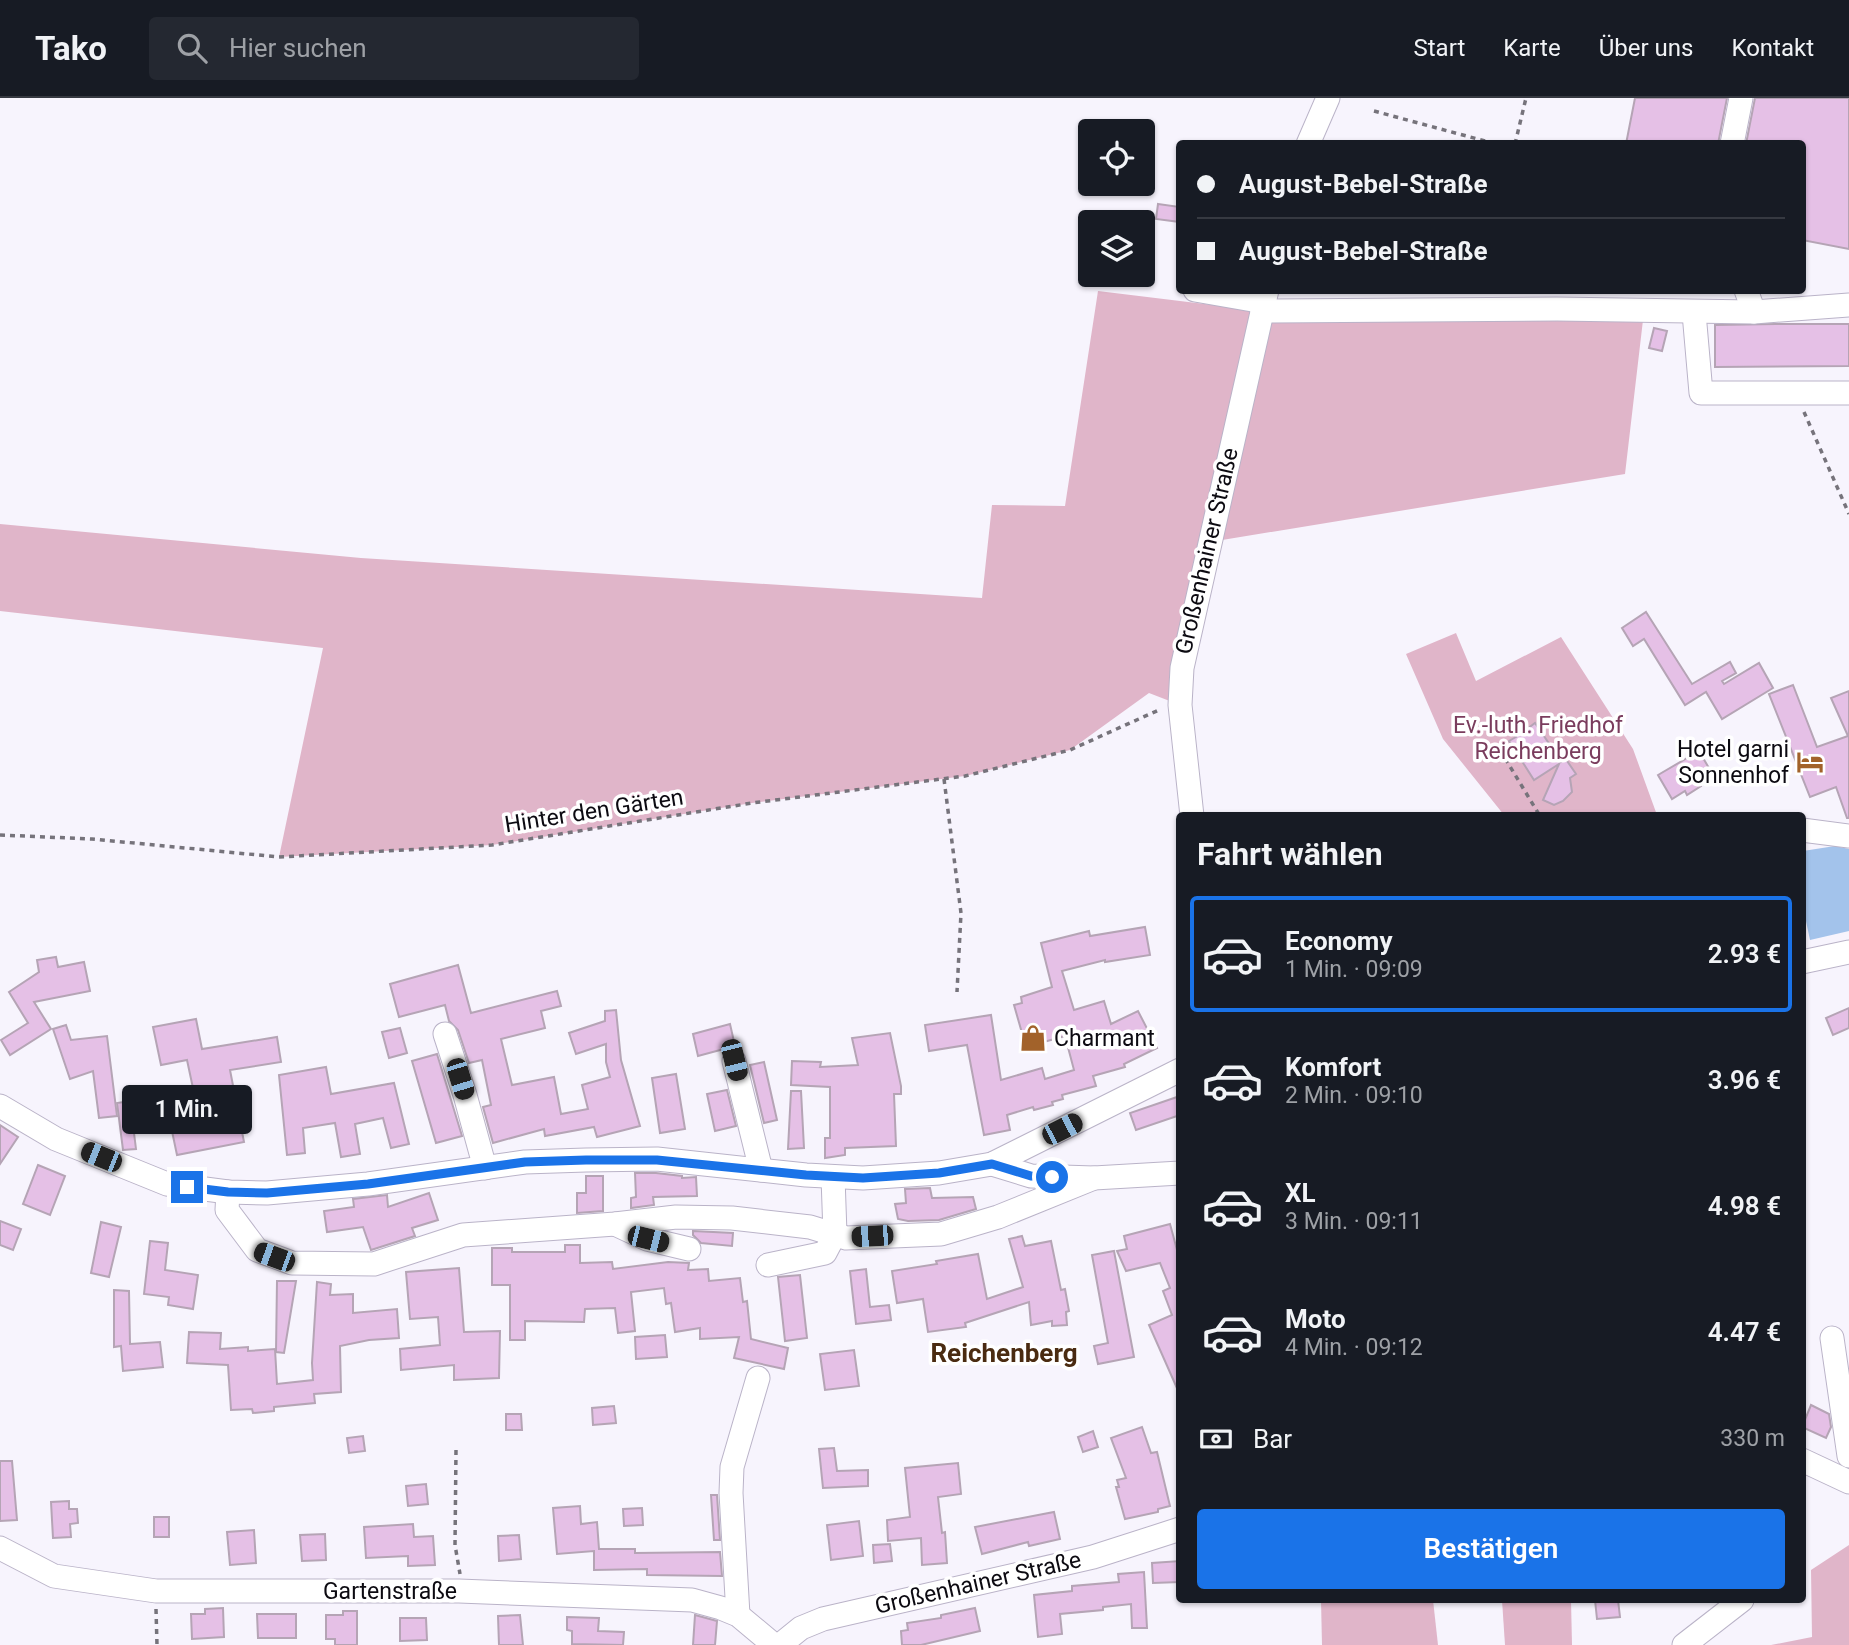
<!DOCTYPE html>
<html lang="de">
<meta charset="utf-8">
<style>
:root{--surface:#171b24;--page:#242831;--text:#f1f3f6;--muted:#9ea1a6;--line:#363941;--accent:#1a73e8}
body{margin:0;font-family:Roboto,sans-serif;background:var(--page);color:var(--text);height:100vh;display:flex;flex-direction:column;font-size:26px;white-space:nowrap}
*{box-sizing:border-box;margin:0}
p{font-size:23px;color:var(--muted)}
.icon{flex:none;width:38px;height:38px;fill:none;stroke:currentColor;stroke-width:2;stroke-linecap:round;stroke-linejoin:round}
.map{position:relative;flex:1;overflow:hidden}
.details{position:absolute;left:1176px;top:714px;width:630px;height:791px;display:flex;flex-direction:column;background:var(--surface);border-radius:7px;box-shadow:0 2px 5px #0004}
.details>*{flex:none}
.hud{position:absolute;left:1176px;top:42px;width:630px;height:154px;border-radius:7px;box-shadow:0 2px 5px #0004;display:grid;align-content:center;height:154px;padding:0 21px;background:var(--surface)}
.controls{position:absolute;left:1078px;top:21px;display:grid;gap:14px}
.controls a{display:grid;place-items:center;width:77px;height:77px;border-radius:7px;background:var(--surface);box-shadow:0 2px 5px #0004;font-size:35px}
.end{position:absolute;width:32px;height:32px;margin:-16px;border:9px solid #1a73e8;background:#fff;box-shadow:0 0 0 4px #fff}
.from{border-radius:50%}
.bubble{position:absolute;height:49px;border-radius:7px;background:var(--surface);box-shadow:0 2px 5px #0004;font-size:23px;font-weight:600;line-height:49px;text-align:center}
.car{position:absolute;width:21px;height:42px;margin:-21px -10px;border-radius:9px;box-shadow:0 0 5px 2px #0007;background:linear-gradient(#222 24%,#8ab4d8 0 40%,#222 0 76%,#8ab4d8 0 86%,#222 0)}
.hud b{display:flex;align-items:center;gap:24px;height:66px;font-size:26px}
.hud b+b{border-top:2px solid var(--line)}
.hud i{width:18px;height:18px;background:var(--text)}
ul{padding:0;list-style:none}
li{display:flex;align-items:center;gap:21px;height:116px;margin:0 14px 10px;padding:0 7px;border:4px solid transparent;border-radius:7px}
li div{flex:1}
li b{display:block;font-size:26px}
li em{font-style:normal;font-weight:600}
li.active{border-color:var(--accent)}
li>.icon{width:63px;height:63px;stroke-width:1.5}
h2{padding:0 21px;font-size:32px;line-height:84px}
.pay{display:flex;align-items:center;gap:18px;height:77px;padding:0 21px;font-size:26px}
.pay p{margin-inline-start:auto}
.cta{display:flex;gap:14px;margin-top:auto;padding:14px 21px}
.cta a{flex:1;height:80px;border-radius:7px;background:var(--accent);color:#fff;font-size:28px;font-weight:600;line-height:80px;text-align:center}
header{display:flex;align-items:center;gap:42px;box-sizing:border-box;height:98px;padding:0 35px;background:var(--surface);border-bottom:2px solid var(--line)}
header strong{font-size:33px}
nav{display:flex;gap:38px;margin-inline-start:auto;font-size:24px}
.search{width:490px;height:63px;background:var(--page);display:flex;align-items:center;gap:18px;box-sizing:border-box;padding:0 24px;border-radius:7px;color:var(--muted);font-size:26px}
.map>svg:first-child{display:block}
.green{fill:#e0b5c9}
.water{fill:#a3c3eb}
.building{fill:#e5c0e6;stroke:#b5a4b5;stroke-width:2}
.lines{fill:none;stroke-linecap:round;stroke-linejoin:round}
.minor-casing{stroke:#bab3c8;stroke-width:25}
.path{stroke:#76737b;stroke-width:3.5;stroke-dasharray:5 5;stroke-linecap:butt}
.minor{stroke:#fff;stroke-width:23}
.route{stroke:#1a73e8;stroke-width:9}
.labels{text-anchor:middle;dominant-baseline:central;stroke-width:7;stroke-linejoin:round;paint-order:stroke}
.street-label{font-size:23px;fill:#0c0a11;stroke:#fff}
.park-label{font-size:23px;fill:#7a3c5d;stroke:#fff}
.poi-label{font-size:23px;fill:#0c0a11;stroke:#fff;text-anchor:end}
.quarter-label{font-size:26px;font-weight:bold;fill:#4a2b11;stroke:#fff}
</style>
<header>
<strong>Tako</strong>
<div class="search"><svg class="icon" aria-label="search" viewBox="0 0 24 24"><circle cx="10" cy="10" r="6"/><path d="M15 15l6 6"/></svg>Hier suchen</div>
<nav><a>Start</a><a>Karte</a><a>Über uns</a><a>Kontakt</a></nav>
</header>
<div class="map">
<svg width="1849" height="1547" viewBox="0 0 1849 1547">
<rect width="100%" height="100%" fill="#f7f4fd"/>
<g class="green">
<polygon points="1098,193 1262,213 1643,222 1625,376 1210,444 1180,607 1149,595 1070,652 965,678 752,705 492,747 279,759 323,550 0,513 0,426 361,460 982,500 992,407 1065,408"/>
<polygon points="1456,535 1476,583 1561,539 1633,651 1657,717 1504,717 1443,641 1406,556"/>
<polygon points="1849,1447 1849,1547 1771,1547 1812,1539 1811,1472"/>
<polygon points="1321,1502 1433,1502 1438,1547 1322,1547"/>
<polygon points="1502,1502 1571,1502 1572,1547 1505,1547"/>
</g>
<polygon class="water" points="1835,748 1849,751 1849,833 1810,842 1803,809 1803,753"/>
<g class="building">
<polygon points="1635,0 1727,0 1718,46 1626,46"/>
<polygon points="1755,0 1849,0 1849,151 1802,142 1802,46 1746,46"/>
<polygon points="1158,106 1180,109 1180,124 1156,121"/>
<polygon points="1776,226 1849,226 1849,268 1715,269 1715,227"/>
<polygon points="1654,230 1667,233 1662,253 1649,250"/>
<polygon points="1646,514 1692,586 1730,564 1736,575 1722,583 1724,586 1759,565 1773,590 1722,621 1706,594 1685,607 1644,541 1633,548 1622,530"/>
<polygon points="1793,587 1817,649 1848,638 1831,600 1849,593 1849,720 1847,720 1836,689 1810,699 1769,596"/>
<polygon points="1519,620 1527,631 1535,625 1561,663 1563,657 1576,676 1570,680 1572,694 1563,703 1554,707 1543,702 1559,666 1534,682 1509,643 1516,639 1508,627"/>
<polygon points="1699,653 1713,677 1700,685 1701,688 1687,697 1685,693 1672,701 1658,677"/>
<polygon points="1145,829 1150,857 1105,864 1105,862 1062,873 1074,912 1104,903 1111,926 1138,913 1157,950 1124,966 1125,969 1093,978 1096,988 1062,997 1063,1001 1052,1004 1053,1007 1034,1012 1033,1009 1007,1017 1010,1032 984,1037 967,947 929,953 925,927 991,917 1001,982 1042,970 1045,981 1074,972 1065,938 1026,949 1014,907 1022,905 1021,899 1052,889 1041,845 1089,833 1090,838"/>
<polygon points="56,859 58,869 84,864 90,893 34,904 51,931 10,957 1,942 28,925 9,894 39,874 37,862"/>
<polygon points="458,867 471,915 557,893 561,908 541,913 545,930 501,941 512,987 554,979 561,1016 588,1011 582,987 610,979 606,964 606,946 576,956 569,935 605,923 605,913 616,912 621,962 640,1028 597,1039 594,1029 545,1038 544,1031 493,1045 483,1009 491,1007 482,962 469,965 458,932 449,923 445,907 399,919 390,886"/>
<polygon points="1849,910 1849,930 1833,937 1826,920"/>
<polygon points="196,921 202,951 277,939 281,964 230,972 244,1044 177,1057 168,1014 197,1009 187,962 161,967 153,929"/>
<polygon points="730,926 735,948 698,958 693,936"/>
<polygon points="66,927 71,942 107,938 117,1018 99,1020 93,973 70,981 53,931"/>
<polygon points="400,930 407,955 389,960 382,934"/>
<polygon points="890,935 901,988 901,996 894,996 896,1048 845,1050 845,1057 825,1060 825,1040 830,1040 830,989 791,987 792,963 821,964 820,969 858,967 852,940"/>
<polygon points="437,956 462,1038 436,1045 412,963"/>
<polygon points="764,964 777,1022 764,1025 750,967"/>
<polygon points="326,969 331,996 394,985 409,1046 391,1050 383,1020 355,1026 360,1056 341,1059 335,1025 303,1030 305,1055 287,1057 279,977"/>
<polygon points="676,976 685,1031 660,1035 652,980"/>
<polygon points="727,992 736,1028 715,1033 707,996"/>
<polygon points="791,993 801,993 804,1050 788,1051"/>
<polygon points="1180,998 1180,1017 1136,1032 1130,1015"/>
<polygon points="130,1003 136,1051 123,1052 117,1005"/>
<polygon points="0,1027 18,1039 0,1066"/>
<polygon points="38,1067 65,1078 50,1117 23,1106"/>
<polygon points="635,1075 656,1075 682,1078 682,1080 696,1079 697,1098 653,1099 654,1107 631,1110 631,1100 636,1099"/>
<polygon points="586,1078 603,1078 603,1113 577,1115 577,1095 586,1095"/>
<polygon points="930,1090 932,1100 973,1099 976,1111 939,1122 908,1123 898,1121 895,1106 906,1105 905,1091"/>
<polygon points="429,1095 438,1122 412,1130 415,1138 371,1152 363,1129 327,1134 324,1113 354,1109 353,1101 387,1097 388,1109"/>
<polygon points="0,1123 21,1131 13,1152 0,1147"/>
<polygon points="101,1124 121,1129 109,1179 91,1175"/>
<polygon points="1170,1126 1180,1163 1180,1297 1149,1227 1172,1217 1163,1193 1170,1190 1160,1165 1126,1173 1117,1153 1127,1151 1124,1138"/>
<polygon points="693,1133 733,1135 732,1148 701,1145 693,1137"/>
<polygon points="1022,1138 1025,1148 1051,1143 1061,1192 1065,1191 1069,1213 1066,1214 1067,1227 1052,1228 1052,1223 1031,1227 1029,1204 965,1225 966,1229 928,1234 923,1201 897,1205 892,1173 937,1166 936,1163 978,1156 987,1201 1023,1189 1009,1141"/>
<polygon points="150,1143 168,1145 165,1172 198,1177 193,1211 168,1207 169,1199 144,1196"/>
<polygon points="565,1147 580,1147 580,1165 612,1164 613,1171 668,1164 689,1165 688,1172 708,1171 709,1183 740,1180 743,1204 747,1203 751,1241 788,1250 784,1271 734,1260 739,1239 700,1241 700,1230 675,1234 671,1205 666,1206 664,1190 631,1194 635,1233 618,1235 615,1210 585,1211 584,1224 525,1223 525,1242 510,1242 510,1187 492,1187 492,1150 512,1150 512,1154 565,1154"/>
<polygon points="1114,1153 1134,1259 1098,1266 1094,1248 1108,1245 1092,1157"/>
<polygon points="459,1170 464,1234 500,1233 499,1280 454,1282 454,1267 401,1272 400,1251 440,1247 438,1219 410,1221 406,1174"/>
<polygon points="866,1171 870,1209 889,1207 891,1222 856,1226 850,1173"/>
<polygon points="800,1177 807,1240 785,1243 778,1179"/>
<polygon points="277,1183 296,1183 284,1255 276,1254"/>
<polygon points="317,1184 331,1186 330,1197 353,1196 353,1215 397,1211 399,1240 369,1242 340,1248 341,1294 314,1296 315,1305 274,1309 274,1313 253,1315 252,1311 231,1312 228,1267 187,1265 189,1234 221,1235 220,1251 248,1249 248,1253 275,1251 277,1286 313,1282 312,1265"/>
<polygon points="114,1192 129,1193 130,1246 160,1244 163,1269 123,1273 121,1248 114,1249"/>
<polygon points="665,1237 667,1259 636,1261 635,1239"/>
<polygon points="854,1252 859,1288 825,1292 820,1256"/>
<polygon points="1811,1307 1829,1316 1831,1329 1826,1340 1802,1329"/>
<polygon points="614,1308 616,1325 593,1327 592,1310"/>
<polygon points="506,1316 521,1316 522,1332 506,1332"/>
<polygon points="1142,1329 1151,1355 1157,1354 1170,1408 1158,1411 1158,1414 1125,1421 1116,1389 1119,1389 1117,1382 1126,1380 1111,1340"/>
<polygon points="1093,1333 1098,1349 1083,1354 1078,1339"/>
<polygon points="363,1338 365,1353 349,1355 347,1340"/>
<polygon points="834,1350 837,1373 868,1372 868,1388 823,1390 819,1351"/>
<polygon points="0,1363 12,1363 17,1422 0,1423"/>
<polygon points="958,1365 961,1396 938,1399 942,1435 945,1434 947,1465 922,1467 921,1440 888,1443 887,1422 910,1419 905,1370"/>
<polygon points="426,1386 428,1406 408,1408 406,1388"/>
<polygon points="711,1397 717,1397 720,1442 714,1442"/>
<polygon points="69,1403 69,1411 77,1411 78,1425 70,1426 71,1439 53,1440 51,1404"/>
<polygon points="580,1408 581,1426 597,1424 599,1451 635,1451 635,1455 720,1454 722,1478 647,1477 647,1471 594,1472 594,1453 557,1456 553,1410"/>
<polygon points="642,1410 643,1427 624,1428 623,1411"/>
<polygon points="1054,1414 1060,1441 1029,1448 1028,1444 982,1456 975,1429"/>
<rect x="154" y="1419" width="15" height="20"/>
<polygon points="859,1423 863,1458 831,1462 827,1427"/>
<polygon points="413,1426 414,1439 433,1438 435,1467 408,1468 408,1458 366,1460 364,1429"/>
<polygon points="254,1432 256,1465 230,1467 227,1434"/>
<polygon points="325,1436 326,1462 302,1463 300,1437"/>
<polygon points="519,1437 521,1461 499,1463 498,1438"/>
<polygon points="890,1446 892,1463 874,1465 873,1447"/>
<polygon points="1180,1463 1180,1484 1153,1485 1152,1465"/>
<polygon points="1144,1474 1147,1530 1132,1530 1131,1506 1103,1509 1103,1512 1060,1516 1062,1536 1038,1539 1034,1497 1072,1493 1072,1488 1119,1484 1118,1476"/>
<polygon points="1595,1502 1618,1502 1620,1519 1597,1521"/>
<polygon points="223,1510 224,1539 192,1541 191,1516 205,1516 205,1511"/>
<polygon points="975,1510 980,1533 921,1547 902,1547 901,1533 908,1532 907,1525 941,1520 941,1517"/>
<polygon points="343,1513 357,1513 357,1547 335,1547 335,1541 326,1541 326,1517 343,1517"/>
<polygon points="257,1516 296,1516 296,1540 258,1540"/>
<polygon points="520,1517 523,1547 499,1547 498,1518"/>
<polygon points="695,1517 717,1523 715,1547 693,1547"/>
<polygon points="567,1519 599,1520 598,1533 624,1534 623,1547 572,1546 572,1533 567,1532"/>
<polygon points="400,1520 426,1520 427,1542 400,1543"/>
</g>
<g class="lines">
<defs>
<g id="minor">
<polyline points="1308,46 1328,0"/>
<polyline points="1732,46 1741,0"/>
<polyline points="1195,192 1264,204"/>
<polyline points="1746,192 1754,214"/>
<polyline points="1262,213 1557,211 1754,214 1849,207"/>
<polyline points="1694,215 1701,295 1849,295"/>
<polyline points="1192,718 1180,607 1182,570 1267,192"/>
<polyline points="1802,732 1849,738"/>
<polyline points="1802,864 1849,854"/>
<polyline points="445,936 465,997 485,1070"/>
<polyline points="734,963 761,1072"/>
<polyline points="0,1008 56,1041 167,1086 228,1094 267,1095 368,1086 525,1064 586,1062 657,1061 806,1077 863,1080 939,1075 992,1066 1180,972"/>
<polyline points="992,1066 1031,1078 1094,1080 1180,1075"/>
<polyline points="833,1079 835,1136"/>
<polyline points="228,1094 227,1112 257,1152 292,1165 374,1166 463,1137 615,1126 676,1119 732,1120 810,1129 846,1140 941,1136 998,1119 1094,1080"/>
<polyline points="615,1126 647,1141 689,1151"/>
<polyline points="768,1167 825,1155 835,1136"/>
<polyline points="1832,1240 1849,1358"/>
<polyline points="1802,1362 1849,1384"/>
<polyline points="0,1450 54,1478 156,1493 459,1493 692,1502 721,1510 738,1517 774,1547"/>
<polyline points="738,1517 731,1395 732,1369 758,1280"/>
<polyline points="780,1547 801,1530 823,1521 1093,1459 1180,1431"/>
<polyline points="1684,1547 1742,1502"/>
</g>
</defs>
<use href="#minor" class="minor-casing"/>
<g class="path">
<polyline points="1374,13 1496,46"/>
<polyline points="1515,46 1526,0"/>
<polyline points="1804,314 1849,416"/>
<polyline points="1500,652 1540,718"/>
<polyline points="944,681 961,815 957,894"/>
<polyline points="0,737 92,741 279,759 492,747 752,705 965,678 1070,652 1161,611"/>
<polyline points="456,1352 455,1447 460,1476"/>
<polyline points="156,1511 157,1547"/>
</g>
<use href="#minor" class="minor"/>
</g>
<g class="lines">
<polyline class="route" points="187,1089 228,1094 267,1095 368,1086 525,1064 586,1062 657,1062 806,1077 863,1080 939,1075 992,1066 1031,1078 1052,1079"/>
</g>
<defs>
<symbol id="hotel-bare" viewBox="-9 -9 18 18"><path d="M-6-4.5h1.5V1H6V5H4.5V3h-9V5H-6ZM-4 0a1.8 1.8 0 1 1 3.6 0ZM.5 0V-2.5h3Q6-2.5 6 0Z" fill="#a2622a" stroke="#fff" stroke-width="2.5" paint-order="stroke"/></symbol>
<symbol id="shop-bare" viewBox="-9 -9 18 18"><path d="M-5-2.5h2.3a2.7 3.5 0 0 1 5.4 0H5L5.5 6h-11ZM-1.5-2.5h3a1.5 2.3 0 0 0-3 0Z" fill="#a2622a" stroke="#fff" stroke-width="2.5" paint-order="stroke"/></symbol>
</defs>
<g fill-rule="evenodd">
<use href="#hotel-bare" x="1791" y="645" width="38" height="38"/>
<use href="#shop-bare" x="1014" y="921" width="38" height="38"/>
</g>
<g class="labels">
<g class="street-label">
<text transform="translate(1207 453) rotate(-77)">Großenhainer Straße</text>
<text transform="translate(594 713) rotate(-9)">Hinter den Gärten</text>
<text transform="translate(978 1485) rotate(-13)">Großenhainer Straße</text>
<text x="390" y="1493">Gartenstraße</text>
</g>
<g class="park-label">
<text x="1538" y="627">Ev.-luth. Friedhof<tspan x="1538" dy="26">Reichenberg</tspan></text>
</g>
<g class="poi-label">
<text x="1789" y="651">Hotel garni<tspan x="1789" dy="26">Sonnenhof</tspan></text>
<text x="1054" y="940" text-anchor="start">Charmant</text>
</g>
<g class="quarter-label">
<text x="1004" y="1255">Reichenberg</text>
</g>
</g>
</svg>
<div class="controls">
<a><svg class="icon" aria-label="locate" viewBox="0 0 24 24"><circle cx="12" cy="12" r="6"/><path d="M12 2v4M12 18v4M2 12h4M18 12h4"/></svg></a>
<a><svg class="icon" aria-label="layers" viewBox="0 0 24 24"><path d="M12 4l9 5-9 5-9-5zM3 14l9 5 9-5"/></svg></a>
</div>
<i class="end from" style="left:1052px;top:1079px"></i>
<i class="end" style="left:187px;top:1089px"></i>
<div class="bubble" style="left:122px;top:987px;width:130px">1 Min.</div>
<i class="car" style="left:734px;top:962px;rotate:166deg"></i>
<i class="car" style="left:460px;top:981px;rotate:163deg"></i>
<i class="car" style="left:1062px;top:1031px;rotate:63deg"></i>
<i class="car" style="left:101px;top:1059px;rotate:292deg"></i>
<i class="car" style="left:872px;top:1138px;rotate:267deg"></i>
<i class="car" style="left:648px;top:1141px;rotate:104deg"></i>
<i class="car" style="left:274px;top:1159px;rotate:290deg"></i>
<div class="hud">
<b><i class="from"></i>August-Bebel-Straße</b>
<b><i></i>August-Bebel-Straße</b>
</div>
<section class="details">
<h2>Fahrt wählen</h2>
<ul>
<li class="active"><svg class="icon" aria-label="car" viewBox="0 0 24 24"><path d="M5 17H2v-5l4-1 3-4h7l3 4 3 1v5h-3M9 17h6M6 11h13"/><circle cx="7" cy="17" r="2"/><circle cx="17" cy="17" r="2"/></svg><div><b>Economy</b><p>1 Min. · 09:09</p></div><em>2.93 €</em></li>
<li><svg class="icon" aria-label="car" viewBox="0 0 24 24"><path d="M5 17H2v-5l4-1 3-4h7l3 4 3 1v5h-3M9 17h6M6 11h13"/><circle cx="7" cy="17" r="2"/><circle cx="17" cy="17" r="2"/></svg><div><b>Komfort</b><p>2 Min. · 09:10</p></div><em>3.96 €</em></li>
<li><svg class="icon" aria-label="car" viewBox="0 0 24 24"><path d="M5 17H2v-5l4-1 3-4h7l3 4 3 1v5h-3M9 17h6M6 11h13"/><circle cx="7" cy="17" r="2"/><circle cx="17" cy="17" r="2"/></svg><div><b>XL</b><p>3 Min. · 09:11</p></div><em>4.98 €</em></li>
<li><svg class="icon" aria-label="car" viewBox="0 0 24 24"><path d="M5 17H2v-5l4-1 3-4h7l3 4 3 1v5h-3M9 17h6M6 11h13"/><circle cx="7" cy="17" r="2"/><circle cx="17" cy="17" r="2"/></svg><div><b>Moto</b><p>4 Min. · 09:12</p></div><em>4.47 €</em></li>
</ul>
<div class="pay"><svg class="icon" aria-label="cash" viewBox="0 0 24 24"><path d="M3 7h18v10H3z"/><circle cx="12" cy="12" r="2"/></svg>Bar<p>330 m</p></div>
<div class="cta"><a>Bestätigen</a></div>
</section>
</div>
